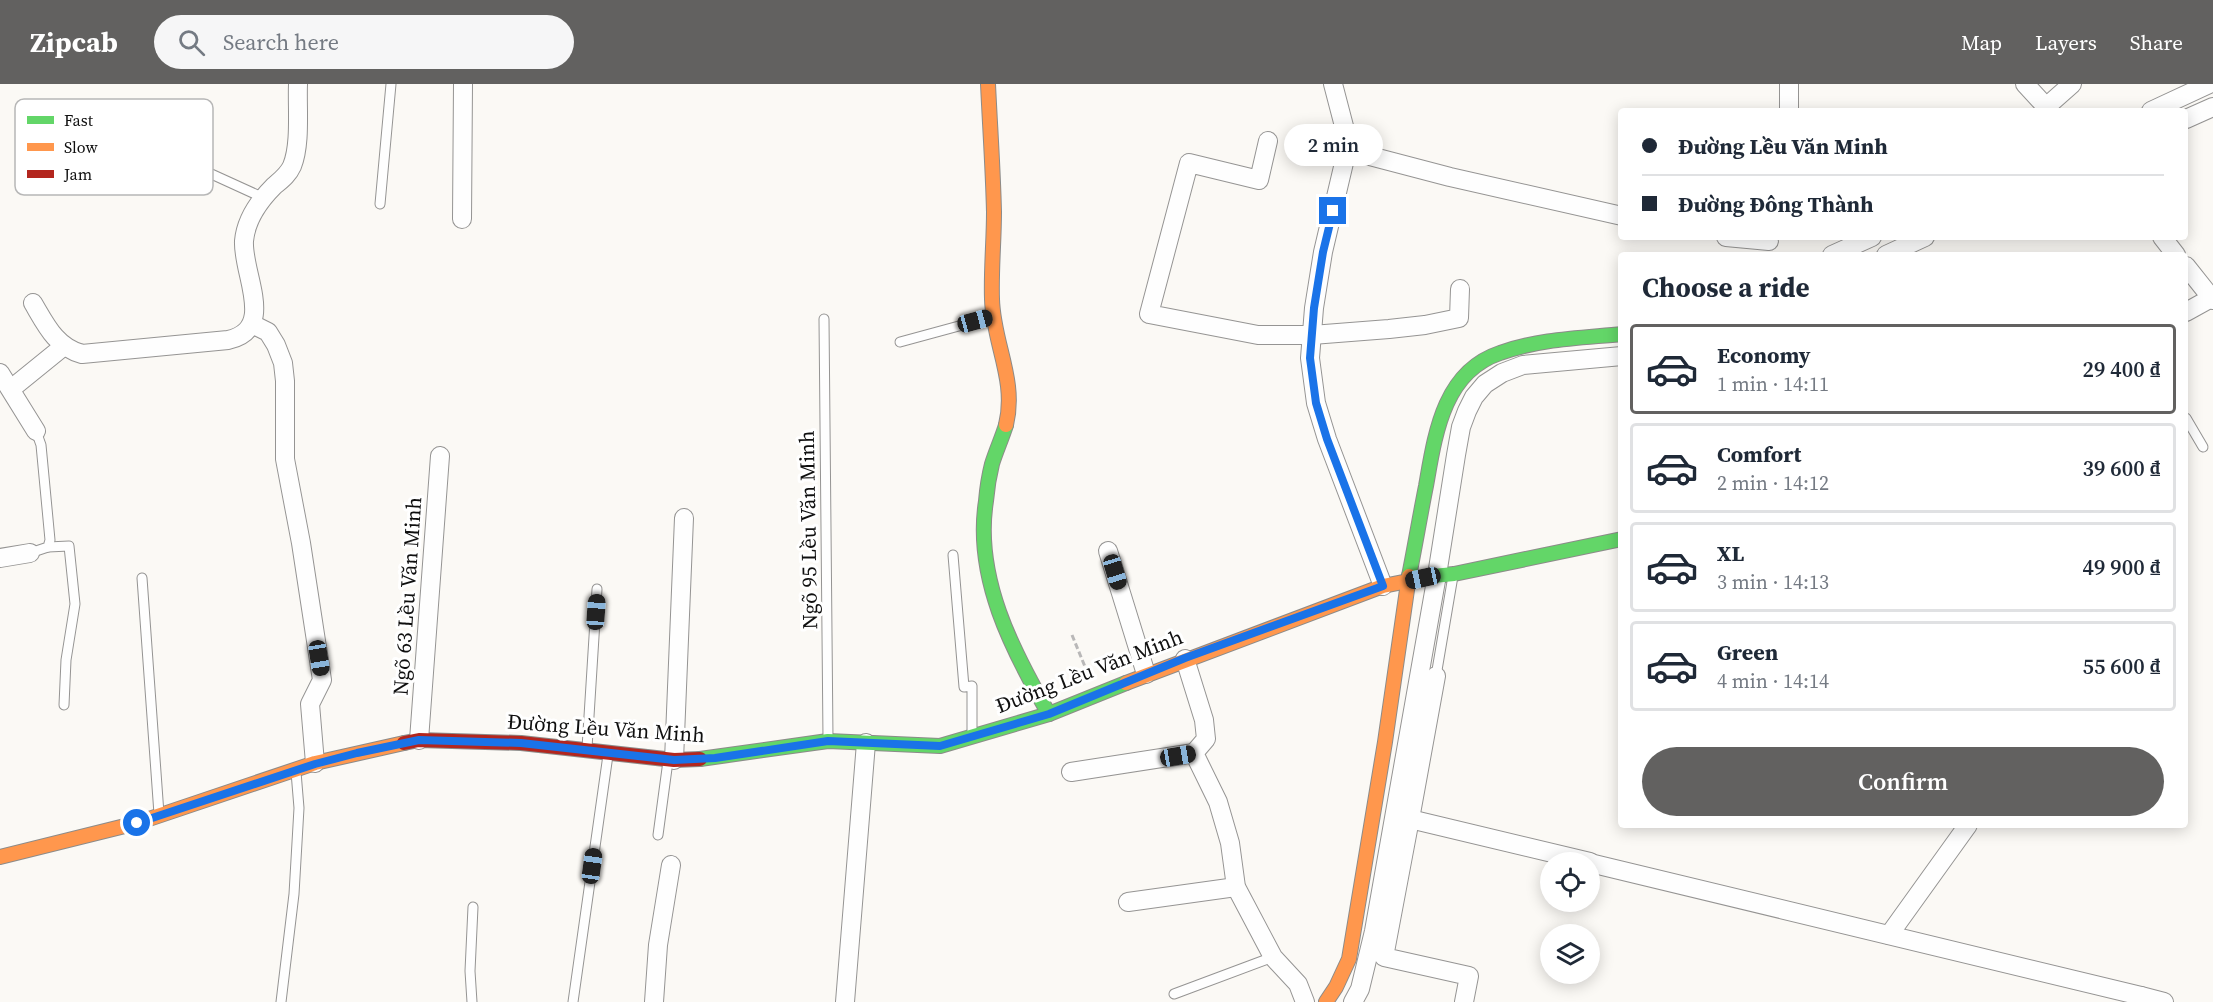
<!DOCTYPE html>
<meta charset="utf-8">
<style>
:root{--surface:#fff;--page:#f6f6f7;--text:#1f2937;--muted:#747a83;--line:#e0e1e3;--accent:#626160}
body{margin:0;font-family:"Source Serif 4",serif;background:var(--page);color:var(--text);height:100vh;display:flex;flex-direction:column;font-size:22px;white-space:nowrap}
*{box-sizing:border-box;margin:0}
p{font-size:20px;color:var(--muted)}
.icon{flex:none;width:33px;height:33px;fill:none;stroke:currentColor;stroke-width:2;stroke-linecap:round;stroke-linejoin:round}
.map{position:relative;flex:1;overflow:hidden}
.sheet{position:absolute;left:1618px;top:168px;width:570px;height:576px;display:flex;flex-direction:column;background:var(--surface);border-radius:6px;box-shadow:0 3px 15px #0003}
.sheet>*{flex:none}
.hud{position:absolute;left:1618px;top:24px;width:570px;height:132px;border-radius:6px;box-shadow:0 3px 15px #0003;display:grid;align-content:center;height:132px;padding:0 24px;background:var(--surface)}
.tools{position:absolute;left:1540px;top:768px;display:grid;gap:12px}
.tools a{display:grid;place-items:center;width:60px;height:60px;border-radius:50%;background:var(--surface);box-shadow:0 3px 15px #0003;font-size:30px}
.end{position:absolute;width:27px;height:27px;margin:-14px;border:8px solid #1a73e8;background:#fff;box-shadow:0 0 0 3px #fff}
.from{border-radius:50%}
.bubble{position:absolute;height:42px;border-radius:21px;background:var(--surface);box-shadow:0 3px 15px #0003;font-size:20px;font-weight:600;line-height:42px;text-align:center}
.car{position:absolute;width:18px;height:36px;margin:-18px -9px;border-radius:8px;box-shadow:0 0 4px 2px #0007;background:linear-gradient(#222 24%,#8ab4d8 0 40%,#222 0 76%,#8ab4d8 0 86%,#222 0)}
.hud b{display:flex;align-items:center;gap:21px;height:57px;font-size:22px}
.hud b+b{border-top:2px solid var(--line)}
.hud i{width:15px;height:15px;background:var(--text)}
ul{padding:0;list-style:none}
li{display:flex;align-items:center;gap:18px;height:90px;margin:0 12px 9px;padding:0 12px;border:3px solid var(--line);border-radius:6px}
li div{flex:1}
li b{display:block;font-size:22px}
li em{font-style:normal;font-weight:600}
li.selected{border-color:var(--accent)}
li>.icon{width:54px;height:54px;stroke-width:1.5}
h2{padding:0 24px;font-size:27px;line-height:72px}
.action{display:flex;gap:12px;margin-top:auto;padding:12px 24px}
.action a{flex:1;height:69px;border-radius:36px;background:var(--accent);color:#fff;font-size:24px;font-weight:600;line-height:69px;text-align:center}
header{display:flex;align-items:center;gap:36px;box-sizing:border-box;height:84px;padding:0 30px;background:var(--accent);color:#fff}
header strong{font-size:28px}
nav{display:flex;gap:33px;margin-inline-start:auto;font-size:21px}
.search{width:420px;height:54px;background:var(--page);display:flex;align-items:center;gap:15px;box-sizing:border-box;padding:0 21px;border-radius:33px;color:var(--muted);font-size:22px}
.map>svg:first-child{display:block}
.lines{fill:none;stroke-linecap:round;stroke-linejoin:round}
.lane-casing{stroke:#959493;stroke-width:11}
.street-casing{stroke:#959493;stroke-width:20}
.fast-casing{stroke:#8c8b89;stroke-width:16}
.slow-casing{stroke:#8c8b89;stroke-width:16}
.jam-casing{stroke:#8c8b89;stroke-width:16}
.path{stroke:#b9b8b8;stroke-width:3;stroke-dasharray:6 3;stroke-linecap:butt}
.lane{stroke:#fefefe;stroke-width:9}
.street{stroke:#fefefe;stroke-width:18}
.fast{stroke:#63d668;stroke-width:14}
.slow{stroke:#ff974d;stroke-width:14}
.jam{stroke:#b3261e;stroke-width:14}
.route{stroke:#1a73e8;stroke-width:8}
.labels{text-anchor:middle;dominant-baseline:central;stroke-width:6;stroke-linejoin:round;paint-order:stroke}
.street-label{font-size:21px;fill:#0f0f0f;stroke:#fff}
.key{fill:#fff;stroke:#b7b7b7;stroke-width:1.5}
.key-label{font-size:16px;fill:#0f0f0f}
</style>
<header>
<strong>Zipcab</strong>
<div class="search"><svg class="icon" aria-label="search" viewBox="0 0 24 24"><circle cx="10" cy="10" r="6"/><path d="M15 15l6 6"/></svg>Search here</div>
<nav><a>Map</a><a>Layers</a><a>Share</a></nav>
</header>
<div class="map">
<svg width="2213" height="918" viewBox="0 0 2213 918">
<rect width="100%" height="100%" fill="#fbf9f5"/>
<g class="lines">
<defs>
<g id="lane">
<polyline points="196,83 264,114"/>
<polyline points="380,120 391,0"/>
<polyline points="824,235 828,654"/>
<polyline points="900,258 992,233"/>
<polyline points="2186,334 2203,363"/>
<polyline points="48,463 69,462 75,520 66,576 64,621"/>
<polyline points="30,469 48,463 50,456 41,361 36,347"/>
<polyline points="953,471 964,603 972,602 972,651"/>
<polyline points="142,494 159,730"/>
<polyline points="1436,592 1453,492"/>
<polyline points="587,664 597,505"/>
<polyline points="658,751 668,677"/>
<polyline points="1174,910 1273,873"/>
<polyline points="281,918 294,810 299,724 296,688"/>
<polyline points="472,918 470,887 473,823"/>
<polyline points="573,918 608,671"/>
</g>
<g id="street">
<polyline points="1333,0 1345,46 1347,66 1323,168 1314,224 1310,274 1316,319 1327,355 1383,502"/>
<polyline points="2025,0 2050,27"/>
<polyline points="2046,23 2072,0"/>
<polyline points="1789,27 1789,0"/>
<polyline points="2151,27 2209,0"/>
<polyline points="2186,35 2213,23"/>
<polyline points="1268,57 1259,96 1189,79 1149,230 1258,251 1312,251 1389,245 1425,241 1459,234 1460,205"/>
<polyline points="1347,66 1450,93 1622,132"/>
<polyline points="462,135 463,0"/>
<polyline points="1726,153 1769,157"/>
<polyline points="2162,153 2176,171"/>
<polyline points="1832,171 1872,153"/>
<polyline points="1886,171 1925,153"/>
<polyline points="2186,182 2213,216"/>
<path d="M33,219C46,241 56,263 82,270L228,256C277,245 242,190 244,157C246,135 259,117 274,102C281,96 288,91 292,82C301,60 297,24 298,0"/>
<polyline points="2186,228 2213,213"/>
<polyline points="252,240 268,248 276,261 283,279 285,297 285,375 301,459 322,596 310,620 315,679"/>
<polyline points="0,289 36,347"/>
<polyline points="11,305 64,262"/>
<polyline points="1108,467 1146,590"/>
<polyline points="0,474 30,469"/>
<polyline points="1185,575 1204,636 1206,655 1194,669 1218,718 1230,759 1236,803 1273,873 1298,900 1305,918"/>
<polyline points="1436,592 1410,735 1590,778"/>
<polyline points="419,656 440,372"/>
<polyline points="674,676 684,434"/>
<polyline points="1071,688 1194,669"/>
<polyline points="1410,735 1384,873 1469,892 1464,918"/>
<polyline points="1590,779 2141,912"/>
<polyline points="1128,818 1236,803"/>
<polyline points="1889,851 1968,741"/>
<polyline points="654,918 658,861 671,781"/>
<polyline points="845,918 866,659"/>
<polyline points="1353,918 1360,905 1374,847 1437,491 1456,371 1461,343 1467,327 1474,313 1485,300 1502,289 1523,281 1622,272"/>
<polyline points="2140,918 2141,912 2164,918"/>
</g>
<g id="fast">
<path d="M1006,341C1002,354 996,367 992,380C989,392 987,405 986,417C974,493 1012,566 1049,630"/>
<path d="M1409,492C1415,462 1420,432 1426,402C1435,351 1443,288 1500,269C1538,255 1582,254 1622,250"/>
<polyline points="1433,492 1454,490 1622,455"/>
<polyline points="700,675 828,657 940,662 1049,630 1126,599"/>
</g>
<g id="slow">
<path d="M988,0C990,43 993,85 994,128C994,157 991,186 992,215C993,259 1017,296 1006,341"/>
<polyline points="1126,599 1383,502 1433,492"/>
<polyline points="0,773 137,739 315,679 404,659"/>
<polyline points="1326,918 1336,903 1349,875 1385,658 1409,492"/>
</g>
<polyline id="jam" points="404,659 419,656 521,659 674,676 700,675"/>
</defs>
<use href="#lane" class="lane-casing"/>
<use href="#street" class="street-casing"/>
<use href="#fast" class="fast-casing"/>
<use href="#slow" class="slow-casing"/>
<use href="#jam" class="jam-casing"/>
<polyline class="path" points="1072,551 1088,590"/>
<use href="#lane" class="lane"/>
<use href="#street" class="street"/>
<use href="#fast" class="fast"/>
<use href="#slow" class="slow"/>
<use href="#jam" class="jam"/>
</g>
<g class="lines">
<polyline class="route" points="137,739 315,680 357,669 419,656 521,659 674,676 715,674 828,657 940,662 1049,630 1185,574 1383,502 1327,355 1316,319 1310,274 1314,224 1323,168 1333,127"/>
</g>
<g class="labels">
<g class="street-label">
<text transform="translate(808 446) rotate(-91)">Ngõ 95 Lều Văn Minh</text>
<text transform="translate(407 512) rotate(-86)">Ngõ 63 Lều Văn Minh</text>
<text transform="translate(1089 587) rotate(-21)">Đường Lều Văn Minh</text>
<text transform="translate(606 644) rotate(4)">Đường Lều Văn Minh</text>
</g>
</g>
<rect x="15" y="15" width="198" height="96" rx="9" class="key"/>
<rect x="27" y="32" width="27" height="8" fill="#63d668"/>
<rect x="27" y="59" width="27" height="8" fill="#ff974d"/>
<rect x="27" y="86" width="27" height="8" fill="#b3261e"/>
<g class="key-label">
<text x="64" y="42">Fast</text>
<text x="64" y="69">Slow</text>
<text x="64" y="96">Jam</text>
</g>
</svg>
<div class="tools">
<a><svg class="icon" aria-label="locate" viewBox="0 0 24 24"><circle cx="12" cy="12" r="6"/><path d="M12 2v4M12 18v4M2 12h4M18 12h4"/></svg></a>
<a><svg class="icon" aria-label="layers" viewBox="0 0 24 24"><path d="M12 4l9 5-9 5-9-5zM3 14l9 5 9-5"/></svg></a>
</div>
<i class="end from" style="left:137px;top:739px"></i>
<i class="end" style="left:1333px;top:127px"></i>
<div class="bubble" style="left:1284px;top:40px;width:99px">2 min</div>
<i class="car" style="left:975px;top:237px;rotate:75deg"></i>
<i class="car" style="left:1115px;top:488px;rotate:163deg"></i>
<i class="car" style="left:1423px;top:494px;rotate:258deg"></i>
<i class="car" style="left:596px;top:528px;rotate:4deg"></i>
<i class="car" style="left:319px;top:574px;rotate:171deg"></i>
<i class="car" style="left:1178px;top:672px;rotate:80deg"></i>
<i class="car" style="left:592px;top:782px;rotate:8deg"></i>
<div class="hud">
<b><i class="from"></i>Đường Lều Văn Minh</b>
<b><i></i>Đường Đông Thành</b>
</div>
<section class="sheet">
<h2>Choose a ride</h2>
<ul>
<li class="selected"><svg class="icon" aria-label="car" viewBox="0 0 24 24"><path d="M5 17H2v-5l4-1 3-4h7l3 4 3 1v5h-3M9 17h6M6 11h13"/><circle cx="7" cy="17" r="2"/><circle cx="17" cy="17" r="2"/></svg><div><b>Economy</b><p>1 min · 14:11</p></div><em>29 400 ₫</em></li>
<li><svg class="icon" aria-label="car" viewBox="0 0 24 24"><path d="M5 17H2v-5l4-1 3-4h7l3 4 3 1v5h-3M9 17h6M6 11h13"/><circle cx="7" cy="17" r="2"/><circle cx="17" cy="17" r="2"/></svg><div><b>Comfort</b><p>2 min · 14:12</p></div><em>39 600 ₫</em></li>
<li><svg class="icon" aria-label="car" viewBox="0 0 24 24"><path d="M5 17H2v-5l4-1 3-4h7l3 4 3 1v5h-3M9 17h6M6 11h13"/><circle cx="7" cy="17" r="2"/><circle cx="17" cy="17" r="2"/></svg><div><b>XL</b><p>3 min · 14:13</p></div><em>49 900 ₫</em></li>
<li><svg class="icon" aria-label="car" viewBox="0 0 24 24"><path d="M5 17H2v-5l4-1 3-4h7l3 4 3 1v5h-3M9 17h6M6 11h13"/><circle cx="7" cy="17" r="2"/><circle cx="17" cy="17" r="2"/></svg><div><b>Green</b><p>4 min · 14:14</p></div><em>55 600 ₫</em></li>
</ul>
<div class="action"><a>Confirm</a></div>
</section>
</div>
